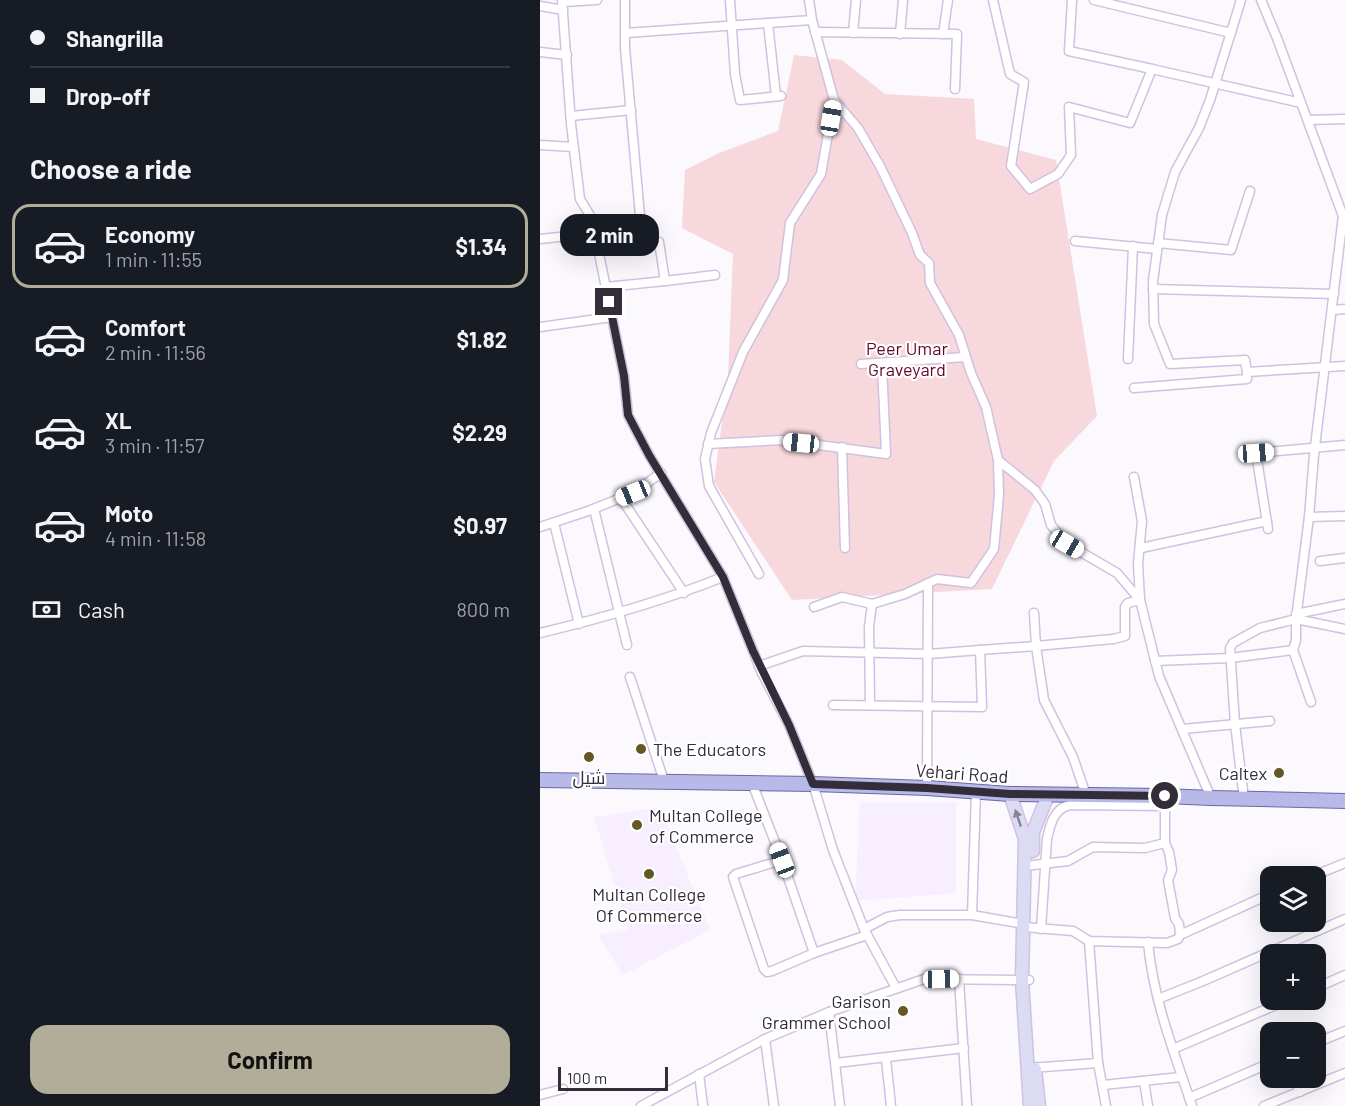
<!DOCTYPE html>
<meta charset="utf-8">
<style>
:root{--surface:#171b24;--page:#20242c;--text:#f1f3f6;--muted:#9ea1a6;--line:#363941;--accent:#b2ad98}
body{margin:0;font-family:Barlow,Cairo,sans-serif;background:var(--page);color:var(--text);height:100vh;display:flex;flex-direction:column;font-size:22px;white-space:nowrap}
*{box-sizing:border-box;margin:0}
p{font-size:20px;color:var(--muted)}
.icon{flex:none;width:33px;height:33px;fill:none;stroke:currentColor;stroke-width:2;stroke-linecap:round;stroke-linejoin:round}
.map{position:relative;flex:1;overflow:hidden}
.panel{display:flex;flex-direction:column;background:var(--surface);width:540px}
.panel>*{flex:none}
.banner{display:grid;align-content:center;height:132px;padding:0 30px;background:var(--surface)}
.buttons{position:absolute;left:720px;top:866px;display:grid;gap:12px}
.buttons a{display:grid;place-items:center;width:66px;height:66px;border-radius:12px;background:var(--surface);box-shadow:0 6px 24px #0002;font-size:30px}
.scale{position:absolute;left:18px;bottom:15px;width:110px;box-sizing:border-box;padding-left:6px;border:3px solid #332c39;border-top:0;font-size:16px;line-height:21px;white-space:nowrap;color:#332c39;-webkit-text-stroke:4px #fff;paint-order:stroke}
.end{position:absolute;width:27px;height:27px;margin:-14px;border:8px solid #332c39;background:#fff;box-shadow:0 0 0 3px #fff}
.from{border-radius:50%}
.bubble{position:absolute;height:42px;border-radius:18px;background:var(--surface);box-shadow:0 6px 24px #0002;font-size:20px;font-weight:700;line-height:42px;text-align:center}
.car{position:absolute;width:18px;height:36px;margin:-18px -9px;border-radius:8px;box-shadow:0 0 4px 2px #0007;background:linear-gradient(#fff 24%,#345 0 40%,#fff 0 76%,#345 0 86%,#fff 0)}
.banner b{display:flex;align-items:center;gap:21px;height:57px;font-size:22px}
.banner b+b{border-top:2px solid var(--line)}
.banner i{width:15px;height:15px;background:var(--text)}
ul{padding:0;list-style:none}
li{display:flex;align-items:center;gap:18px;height:84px;margin:0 12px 9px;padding:0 18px;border:3px solid transparent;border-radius:18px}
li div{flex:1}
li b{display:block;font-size:22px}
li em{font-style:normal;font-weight:700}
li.on{border-color:var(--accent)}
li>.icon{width:54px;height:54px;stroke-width:1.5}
h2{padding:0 30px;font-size:27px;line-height:72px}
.pay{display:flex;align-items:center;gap:15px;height:66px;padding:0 30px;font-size:22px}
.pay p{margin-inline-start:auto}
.cta{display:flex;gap:12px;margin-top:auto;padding:12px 30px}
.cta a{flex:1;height:69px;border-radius:18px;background:var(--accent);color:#111;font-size:24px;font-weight:700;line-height:69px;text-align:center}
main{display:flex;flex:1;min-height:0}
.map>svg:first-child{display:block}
.built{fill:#f7efff}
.green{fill:#f7d8dc}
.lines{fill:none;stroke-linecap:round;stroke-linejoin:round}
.minor-casing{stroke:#d2c0e0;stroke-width:11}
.secondary-casing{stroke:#d2c0e0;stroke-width:15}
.primary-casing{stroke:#6a69a2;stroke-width:16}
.minor{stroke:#fff;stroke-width:8}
.secondary{stroke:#dbdcf4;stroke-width:12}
.primary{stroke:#b7b9e9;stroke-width:14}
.oneway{fill:#878496}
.route{stroke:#332c39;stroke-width:8}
.poi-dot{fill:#645824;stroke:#fff;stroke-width:2}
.labels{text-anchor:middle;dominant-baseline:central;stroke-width:4.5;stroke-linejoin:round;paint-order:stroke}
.park-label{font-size:18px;fill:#650528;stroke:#fff}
.poi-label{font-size:18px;fill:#332c39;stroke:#fff;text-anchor:start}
.street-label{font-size:18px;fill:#332c39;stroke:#fff}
</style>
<main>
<section class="panel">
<div class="banner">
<b><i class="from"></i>Shangrilla</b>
<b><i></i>Drop-off</b>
</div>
<h2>Choose a ride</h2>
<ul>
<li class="on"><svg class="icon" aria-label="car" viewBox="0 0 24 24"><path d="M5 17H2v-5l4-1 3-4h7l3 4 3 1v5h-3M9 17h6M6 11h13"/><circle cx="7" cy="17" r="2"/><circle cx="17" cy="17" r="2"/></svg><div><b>Economy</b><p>1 min · 11:55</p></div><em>$1.34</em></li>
<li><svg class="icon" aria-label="car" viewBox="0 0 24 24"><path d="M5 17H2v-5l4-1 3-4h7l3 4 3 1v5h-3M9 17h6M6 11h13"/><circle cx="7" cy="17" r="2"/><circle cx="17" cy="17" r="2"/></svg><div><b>Comfort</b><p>2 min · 11:56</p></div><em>$1.82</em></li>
<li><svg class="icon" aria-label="car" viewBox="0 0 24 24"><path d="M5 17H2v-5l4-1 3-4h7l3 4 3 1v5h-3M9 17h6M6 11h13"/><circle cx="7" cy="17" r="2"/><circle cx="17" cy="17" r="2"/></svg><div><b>XL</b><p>3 min · 11:57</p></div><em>$2.29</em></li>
<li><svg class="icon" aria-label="car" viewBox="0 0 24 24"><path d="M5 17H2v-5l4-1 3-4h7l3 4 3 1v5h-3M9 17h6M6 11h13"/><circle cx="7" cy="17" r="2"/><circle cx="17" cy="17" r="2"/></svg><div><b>Moto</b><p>4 min · 11:58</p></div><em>$0.97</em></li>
</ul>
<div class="pay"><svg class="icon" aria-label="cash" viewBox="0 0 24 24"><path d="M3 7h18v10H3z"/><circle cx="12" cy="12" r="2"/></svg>Cash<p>800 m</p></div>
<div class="cta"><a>Confirm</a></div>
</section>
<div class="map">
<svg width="805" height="1106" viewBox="0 0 805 1106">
<rect width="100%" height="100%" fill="#fbf8fe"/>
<g class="built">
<polygon points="320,802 416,802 416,893 315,901"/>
<polygon points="120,807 170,930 83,975 58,935 88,930 54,817"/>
</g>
<polygon class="green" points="254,55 302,60 345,94 434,99 436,139 516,160 557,416 514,461 452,589 252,600 174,482 188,377 193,254 142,228 145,170 177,154 238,131"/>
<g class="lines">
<defs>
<g id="minor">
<polyline points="22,0 31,124 40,199 54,222 57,244 84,376 88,415 109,455 183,577 222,673 249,725 273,784 293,850 324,929 356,988"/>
<polyline points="85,0 85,48 102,238"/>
<polyline points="190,0 195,74 200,100 241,96"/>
<polyline points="453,0 470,74 484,82 471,166 490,189 518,174 531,155 529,107 590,123 612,69 761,103"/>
<polyline points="532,0 529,51 612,69"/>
<polyline points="554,0 691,33"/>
<polyline points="701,0 670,100 659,128 635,172 622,215 613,281 614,324 630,364 705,360 707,372"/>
<polyline points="721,0 737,38 803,216 774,455 769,517 756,619 756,640 753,650 771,702"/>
<polyline points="23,2 57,0"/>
<polyline points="0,6 23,10"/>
<polyline points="272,20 294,100 318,128 340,166 372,233 380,255 389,263 390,283 419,335 431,373 446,407 458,460 495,490 505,504 511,525 527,544 577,573 600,600"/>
<polyline points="275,32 417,34 415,89"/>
<polyline points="86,33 228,23"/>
<polyline points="313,33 316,0"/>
<polyline points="360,34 363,0"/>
<polyline points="403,34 408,0"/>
<polyline points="0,52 27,55"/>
<polyline points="236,96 228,23 272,20 269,0"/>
<polyline points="31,116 91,110"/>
<polyline points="768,120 805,119"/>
<polyline points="0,145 33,147"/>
<polyline points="0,239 55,233"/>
<polyline points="535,241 617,249"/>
<polyline points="119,242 125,281 175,275"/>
<polyline points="618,243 691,250 710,191"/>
<polyline points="66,287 125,281"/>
<polyline points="613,289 794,294"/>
<polyline points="793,310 805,309"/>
<polyline points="0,327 72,317"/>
<polyline points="588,359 593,246"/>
<polyline points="321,364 425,357"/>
<polyline points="594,388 707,379 707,372 805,366"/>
<polyline points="168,444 241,440 346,454 342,364"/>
<polyline points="302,447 305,548"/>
<polyline points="594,477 602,521 598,563 600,600 619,676 671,798"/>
<polyline points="81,498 144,593"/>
<polyline points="54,509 87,645"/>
<polyline points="769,517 805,516"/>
<polyline points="14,523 39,624"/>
<polyline points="0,527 48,511 93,493 121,473"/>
<polyline points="728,529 716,453 805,445"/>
<polyline points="601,548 727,521"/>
<polyline points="780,561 805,558"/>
<polyline points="219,574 169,486 165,459 171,433 203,352 243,280 250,223 281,174 294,100"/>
<polyline points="274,607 302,597 332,604 365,594 397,579 431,583 454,549 459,495 458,460"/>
<polyline points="494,613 496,646 573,639 585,636 585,607 588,603 600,600"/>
<polyline points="756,614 805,604"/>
<path d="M0,633C63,618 123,601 183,577"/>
<polyline points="615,661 690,658 753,650"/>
<polyline points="219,666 263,651 389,654 440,650"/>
<polyline points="90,677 124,781"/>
<polyline points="293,705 442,707 440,650 496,646 504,700 533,757 546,795"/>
<polyline points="330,705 329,627 332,604"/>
<polyline points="642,729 730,721"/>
<polyline points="212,783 242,860 274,953"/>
<polyline points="387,788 388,583"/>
<polyline points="704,799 695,724 690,648 693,643 720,628 756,619 805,629"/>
<polyline points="242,860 196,874 193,877 224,969 227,972 232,971 274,953 327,935"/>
<polyline points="485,866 528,861 553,847 605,848 625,843"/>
<polyline points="773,876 805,863"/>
<polyline points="432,915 436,792"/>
<polyline points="484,927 533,931 549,941 627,943 638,939 640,935 639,924 635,918 628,880 632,870 629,852 625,843 625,796"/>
<polyline points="324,929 347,917 360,915 432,915 484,924"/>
<path d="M501,929L507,839C510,825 514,808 530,805L625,806"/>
<polyline points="640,935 730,894"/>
<polyline points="549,941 558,1063 566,1106"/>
<path d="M608,942C613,999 634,1052 652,1106"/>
<polyline points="419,979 427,1106"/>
<polyline points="776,988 805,975"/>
<polyline points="618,999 663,981 805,919"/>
<polyline points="289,1012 300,1106"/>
<polyline points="225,1039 234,1106"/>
<polyline points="776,1043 805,1031"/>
<polyline points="633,1049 750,999"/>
<polyline points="346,1059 351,1106"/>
<polyline points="296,1063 424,1048"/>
<polyline points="490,1068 558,1063"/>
<polyline points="159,1074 163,1106"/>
<polyline points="754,1077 760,1092"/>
<polyline points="604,1081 608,1106"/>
<polyline points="563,1085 641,1077"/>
<polyline points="0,1095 23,1089"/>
<polyline points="649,1098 730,1063"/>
<polyline points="101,1106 225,1039 289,1012 384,979 489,980"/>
<polyline points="724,1106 805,1073"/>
</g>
<g id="secondary">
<polyline points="470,794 485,839 482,980 490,1106"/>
<polyline points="493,851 493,832 508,795"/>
<polyline points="495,1069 499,1106"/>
</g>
<polyline id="primary" points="0,780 273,784 387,788 470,794 625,796 671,798 805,801"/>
</defs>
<use href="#minor" class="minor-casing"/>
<use href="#secondary" class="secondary-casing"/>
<use href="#primary" class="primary-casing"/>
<use href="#minor" class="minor"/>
<use href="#secondary" class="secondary"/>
<use href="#primary" class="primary"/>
</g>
<defs><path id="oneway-solid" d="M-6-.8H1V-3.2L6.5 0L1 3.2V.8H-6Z" transform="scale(1.5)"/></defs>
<use class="oneway" href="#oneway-solid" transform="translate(478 818) rotate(-109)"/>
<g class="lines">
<polyline class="route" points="69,302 84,376 88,415 109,455 183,577 213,651 249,725 273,784 387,788 470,794 625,796"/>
</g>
<g class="poi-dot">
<circle cx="101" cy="749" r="6"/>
<circle cx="49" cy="757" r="6"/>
<circle cx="739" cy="773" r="6"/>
<circle cx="97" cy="825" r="6"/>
<circle cx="109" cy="874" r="6"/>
<circle cx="363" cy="1011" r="6"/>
</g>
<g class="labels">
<g class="park-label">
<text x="367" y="348">Peer Umar<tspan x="367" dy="21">Graveyard</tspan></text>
</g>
<g class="poi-label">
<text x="113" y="749">The Educators</text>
<text x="727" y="773" text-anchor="end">Caltex</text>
<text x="49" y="777" text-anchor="middle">شیل</text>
<text x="109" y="815">Multan College<tspan x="109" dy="21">of Commerce</tspan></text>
<text x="109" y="894" text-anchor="middle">Multan College<tspan x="109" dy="21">Of Commerce</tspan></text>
<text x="351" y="1001" text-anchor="end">Garison<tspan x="351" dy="21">Grammer School</tspan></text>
</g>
<g class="street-label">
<text transform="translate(422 773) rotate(4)">Vehari Road</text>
</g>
</g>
</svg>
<div class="buttons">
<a><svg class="icon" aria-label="layers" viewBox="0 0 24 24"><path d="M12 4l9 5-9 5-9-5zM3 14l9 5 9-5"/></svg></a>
<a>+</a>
<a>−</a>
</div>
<div class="scale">100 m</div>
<i class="end from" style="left:625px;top:796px"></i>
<i class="end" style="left:69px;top:302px"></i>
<div class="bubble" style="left:20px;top:214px;width:99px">2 min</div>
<i class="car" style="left:291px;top:118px;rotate:9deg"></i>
<i class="car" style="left:261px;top:443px;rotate:276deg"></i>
<i class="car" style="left:716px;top:453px;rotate:86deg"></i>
<i class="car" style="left:93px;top:493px;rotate:248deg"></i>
<i class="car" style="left:527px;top:544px;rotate:120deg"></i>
<i class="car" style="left:242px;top:860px;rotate:339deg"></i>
<i class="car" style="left:401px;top:979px;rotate:89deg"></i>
</div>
</main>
